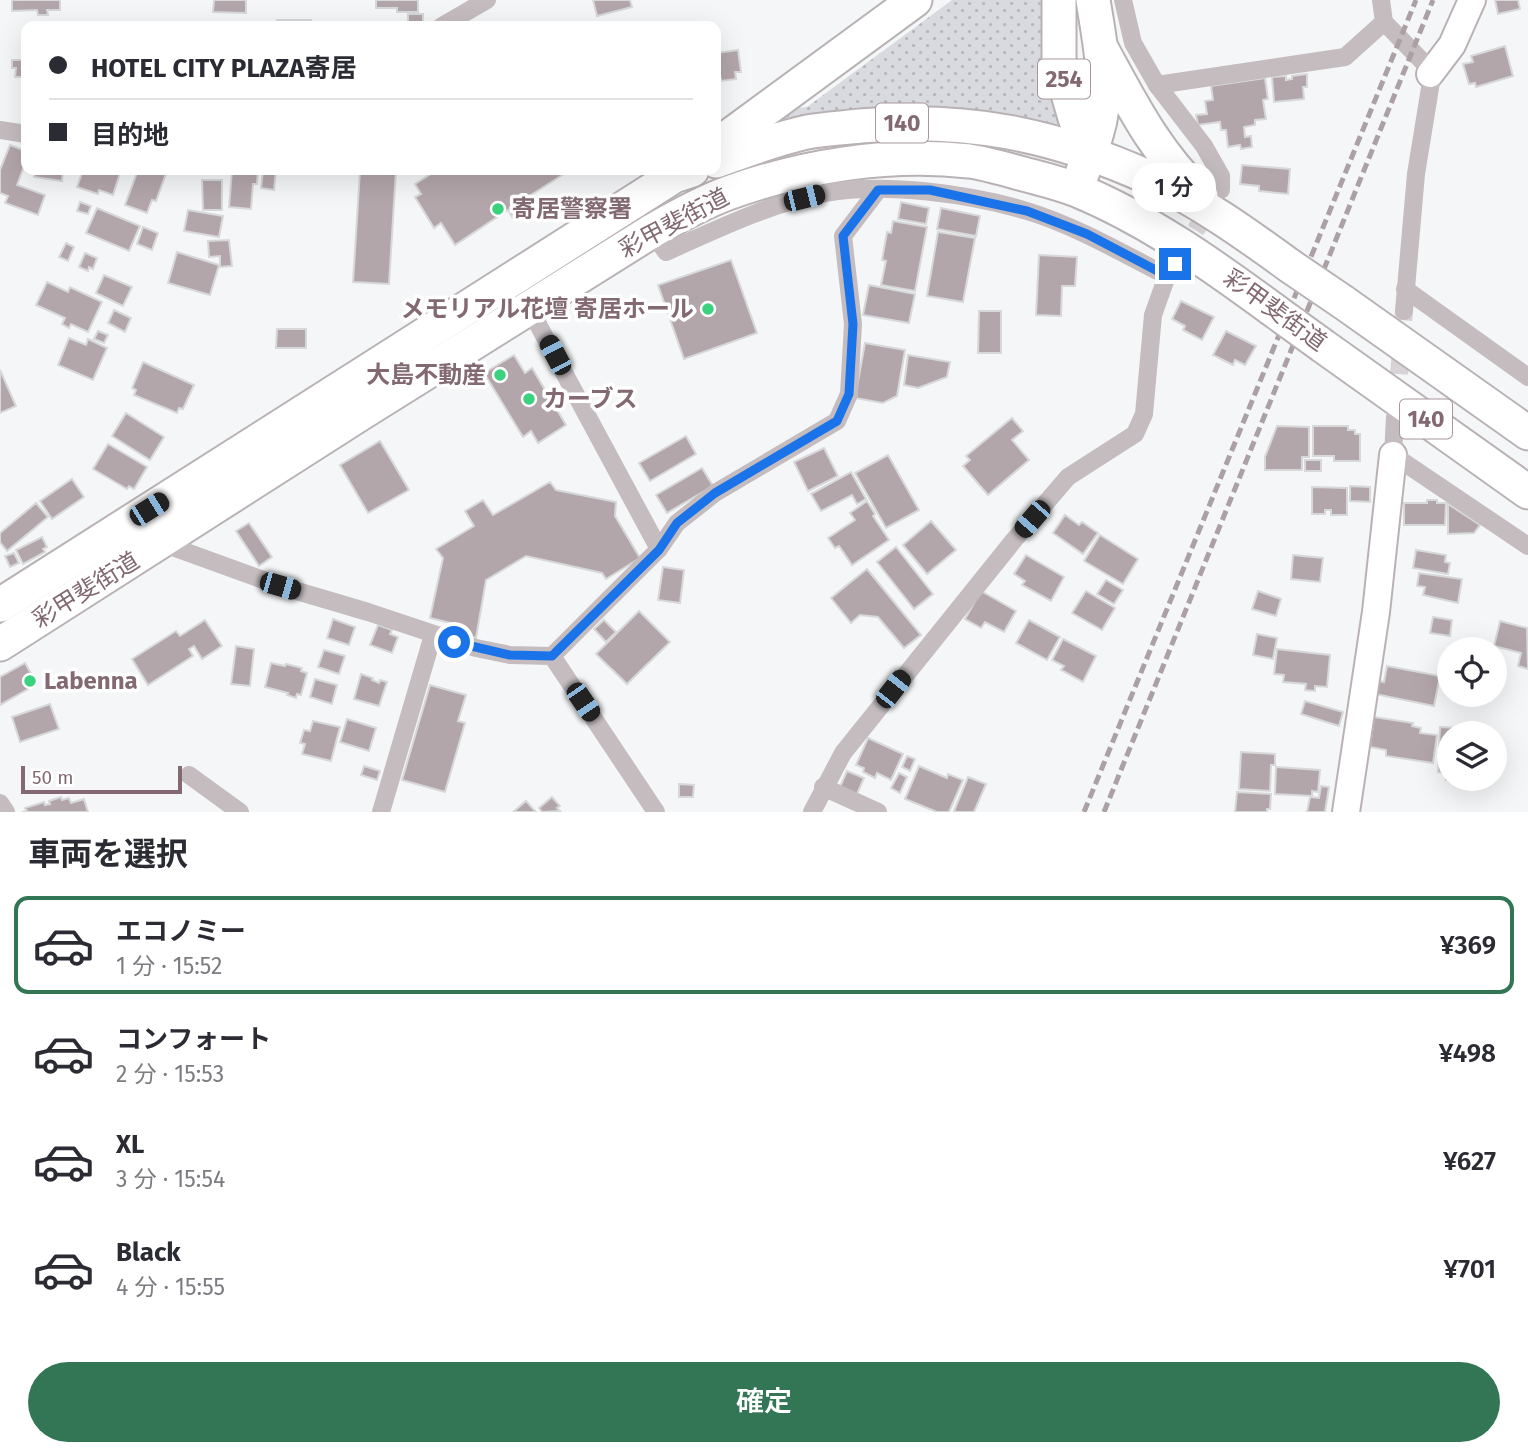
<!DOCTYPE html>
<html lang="ja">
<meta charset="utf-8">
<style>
:root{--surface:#fff;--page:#f7f7f7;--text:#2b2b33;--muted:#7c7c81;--line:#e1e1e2;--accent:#327655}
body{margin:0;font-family:"Fira Sans","Noto Sans JP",sans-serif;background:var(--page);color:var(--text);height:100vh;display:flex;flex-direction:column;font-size:26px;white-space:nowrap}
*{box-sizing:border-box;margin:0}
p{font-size:23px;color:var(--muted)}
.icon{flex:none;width:38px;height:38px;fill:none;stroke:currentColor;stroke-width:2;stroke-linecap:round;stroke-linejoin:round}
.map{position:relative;height:812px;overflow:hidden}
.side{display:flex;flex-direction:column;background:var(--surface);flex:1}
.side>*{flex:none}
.guide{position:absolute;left:21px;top:21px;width:700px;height:154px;border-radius:14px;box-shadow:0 7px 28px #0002;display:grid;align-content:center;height:154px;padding:0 28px;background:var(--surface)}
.controls{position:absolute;left:1437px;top:637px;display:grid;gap:14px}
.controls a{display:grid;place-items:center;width:70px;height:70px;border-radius:50%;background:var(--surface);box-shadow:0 7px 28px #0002;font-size:35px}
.scale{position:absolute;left:21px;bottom:18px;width:161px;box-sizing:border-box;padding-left:7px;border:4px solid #826972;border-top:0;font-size:19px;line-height:24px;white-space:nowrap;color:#826972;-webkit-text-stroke:5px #fff;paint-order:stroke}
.end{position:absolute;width:32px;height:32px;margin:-16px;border:9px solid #1a73e8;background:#fff;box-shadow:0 0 0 4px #fff}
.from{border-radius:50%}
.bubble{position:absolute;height:49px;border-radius:24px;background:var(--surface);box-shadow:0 7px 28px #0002;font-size:23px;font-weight:600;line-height:49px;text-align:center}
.car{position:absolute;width:21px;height:42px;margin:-21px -10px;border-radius:9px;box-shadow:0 0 5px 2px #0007;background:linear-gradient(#222 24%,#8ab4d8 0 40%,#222 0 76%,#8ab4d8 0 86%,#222 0)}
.guide b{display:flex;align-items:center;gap:24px;height:66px;font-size:26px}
.guide b+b{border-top:2px solid var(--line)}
.guide i{width:18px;height:18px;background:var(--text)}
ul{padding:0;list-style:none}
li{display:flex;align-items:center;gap:21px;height:98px;margin:0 14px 10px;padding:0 14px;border:4px solid transparent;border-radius:14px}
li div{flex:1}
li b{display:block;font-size:26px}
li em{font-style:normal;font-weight:600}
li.active{border-color:var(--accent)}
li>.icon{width:63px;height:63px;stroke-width:1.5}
h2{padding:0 28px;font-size:32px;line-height:84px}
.primary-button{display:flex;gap:14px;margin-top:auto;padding:14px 28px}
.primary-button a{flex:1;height:80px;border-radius:42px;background:var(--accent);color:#fff;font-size:28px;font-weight:600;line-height:80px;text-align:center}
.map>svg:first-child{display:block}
.grass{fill:url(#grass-dots)}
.building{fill:#b3a6ab;stroke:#d7d8d9;stroke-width:2}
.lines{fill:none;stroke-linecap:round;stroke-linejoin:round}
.street-tunnel{stroke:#d8d3d6;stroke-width:18;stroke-dasharray:18 9;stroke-linecap:butt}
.secondary-casing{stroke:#bab1b5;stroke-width:30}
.highway-casing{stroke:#b9b2b5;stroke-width:37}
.street{stroke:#c4bcbf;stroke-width:18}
.secondary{stroke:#fff;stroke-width:26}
.highway{stroke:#fff;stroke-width:33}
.rail{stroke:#aba1a4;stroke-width:5;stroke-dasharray:10 5;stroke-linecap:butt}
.highway-bridge-casing{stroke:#b9b2b5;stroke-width:37;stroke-linecap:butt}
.highway-bridge{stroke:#fff;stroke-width:33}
.route{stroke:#1a73e8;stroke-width:9}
.poi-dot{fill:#3ad27e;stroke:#fff;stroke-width:2.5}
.labels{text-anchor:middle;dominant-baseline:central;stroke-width:7;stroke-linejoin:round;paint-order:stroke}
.shield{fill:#fff;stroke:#a8969c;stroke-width:2}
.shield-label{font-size:23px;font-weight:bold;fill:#826972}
.poi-label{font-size:24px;font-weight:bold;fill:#826972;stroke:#fff;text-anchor:start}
.street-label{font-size:24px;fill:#826972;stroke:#fff}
</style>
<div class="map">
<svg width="1528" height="812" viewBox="0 0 1528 812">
<defs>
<pattern id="grass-dots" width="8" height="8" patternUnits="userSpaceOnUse" patternTransform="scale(1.75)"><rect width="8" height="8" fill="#d9dae0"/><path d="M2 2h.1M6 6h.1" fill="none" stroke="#b5b5ba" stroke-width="1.8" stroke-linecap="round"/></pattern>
</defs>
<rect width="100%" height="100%" fill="#f5f6f7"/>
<path class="grass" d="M952,0H1051L1066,126C995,111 924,101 851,110C819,115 787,124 756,130L784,109L807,107Z"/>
<g class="building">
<polygon points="12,0 60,0 60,10 47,10 48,15 38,15 37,10 12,11"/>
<polygon points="214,0 246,0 246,13 213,12"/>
<polygon points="376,0 418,0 418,12 397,12 397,8 376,8"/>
<polygon points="593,0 630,0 632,7 597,16"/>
<polygon points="1495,0 1518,0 1520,9 1498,14"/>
<rect x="408" y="14" width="15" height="12"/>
<rect x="277" y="20" width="34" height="6"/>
<polygon points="1505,46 1513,76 1476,87 1475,83 1469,84 1463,64 1473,62 1471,56"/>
<polygon points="738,50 741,72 735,72 736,79 721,81 719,69 716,70 716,53"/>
<polygon points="12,60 26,60 26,77 15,77 16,68 12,68"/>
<polygon points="1307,74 1307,87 1303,87 1304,99 1274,102 1272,77 1286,76 1286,80 1292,79 1292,76"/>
<polygon points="1265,78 1268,99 1263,100 1266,119 1255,120 1255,125 1244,127 1245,137 1251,136 1252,147 1241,149 1240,145 1228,147 1226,130 1221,130 1220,122 1198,125 1196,115 1207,114 1205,101 1213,100 1211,86"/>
<polygon points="10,145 26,151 26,161 17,185 45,195 38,215 5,203 8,196 0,193 0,170"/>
<polygon points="1242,165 1290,169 1288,194 1259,191 1259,186 1240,184"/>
<polygon points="35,170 63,170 62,181 34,177"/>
<polygon points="83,170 121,170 113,195 99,190 98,194 77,187"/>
<polygon points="138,170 167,171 156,201 152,200 147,213 125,205"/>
<polygon points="232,170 258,170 257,184 253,184 251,209 229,207"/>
<polygon points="263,170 276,170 274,190 261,188"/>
<polygon points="360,170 396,170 389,284 353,282"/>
<polygon points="437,170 570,170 523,200 530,210 514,220 508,210 455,245 441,223 434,228 415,197 421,194 415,184"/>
<polygon points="202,180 222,180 222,210 203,210"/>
<polygon points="80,202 91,206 88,214 77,211"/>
<polygon points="901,202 929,208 926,224 898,219"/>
<polygon points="97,208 140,226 129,251 86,233"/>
<polygon points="941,208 980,216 976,236 937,229"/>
<polygon points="188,210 223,216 219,237 184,231"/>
<polygon points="893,221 927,227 915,291 881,285 886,261 882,260 887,232 891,233"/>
<polygon points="143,227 158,233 152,250 137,244"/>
<polygon points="938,232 975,238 963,302 927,296"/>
<polygon points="229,240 232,266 220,267 220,256 209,257 208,241"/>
<polygon points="66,243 74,247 68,261 59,257"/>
<polygon points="177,252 219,265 210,295 168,283"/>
<polygon points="85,253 97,258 93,269 89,267 88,271 79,267"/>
<polygon points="1039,255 1077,257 1075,286 1062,286 1061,316 1036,315"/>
<polygon points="731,260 757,333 684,359 658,285"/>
<polygon points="104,275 132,287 123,306 96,293"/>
<polygon points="47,282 68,292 70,287 102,302 88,332 71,324 69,328 62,324 65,318 36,305"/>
<polygon points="869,285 915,294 909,323 863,315"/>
<polygon points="1181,301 1214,317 1202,340 1183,330 1185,326 1172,319"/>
<polygon points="114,310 131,318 125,332 108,323"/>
<polygon points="979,311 1001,311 1001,353 978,353"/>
<polygon points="277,329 306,329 306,348 276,348"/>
<polygon points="98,331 108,335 104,343 94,339"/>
<polygon points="1226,331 1256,346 1245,365 1235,360 1233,365 1213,355"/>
<polygon points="69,338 86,345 88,339 107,348 93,380 58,365"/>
<polygon points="865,343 905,350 897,396 883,403 855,398"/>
<polygon points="514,355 525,373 532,368 566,425 538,443 531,431 523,437 484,373"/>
<polygon points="908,355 950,362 947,377 918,388 904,385"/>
<polygon points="143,362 194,385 183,409 179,408 177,413 134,395 136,390 132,388"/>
<polygon points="0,370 16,406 0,413"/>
<polygon points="126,413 164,437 150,460 112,436"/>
<polygon points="1012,418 1023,431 1012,440 1029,460 988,495 963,466 970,460 966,456"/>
<polygon points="1277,426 1309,427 1309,457 1302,457 1302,470 1265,470 1265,457"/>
<polygon points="1313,426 1348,426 1348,430 1355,430 1355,434 1360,434 1360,461 1334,461 1334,456 1313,456"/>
<polygon points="686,436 696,454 650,481 639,463"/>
<polygon points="380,441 409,490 368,513 340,465"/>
<polygon points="108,444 147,467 134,489 129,486 127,489 93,469"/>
<polygon points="824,448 838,476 808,491 794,462"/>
<polygon points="888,455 919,510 886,528 855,473"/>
<rect x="1305" y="460" width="16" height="11"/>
<polygon points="702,468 713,486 667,513 656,495"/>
<polygon points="851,472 866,499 857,504 852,495 821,511 811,494"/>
<polygon points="72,479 84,497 52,519 40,501"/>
<polygon points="550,482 556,490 616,502 615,516 640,558 606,579 602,573 526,556 486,580 476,638 457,634 459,625 430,618 443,558 436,549 474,526 465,511 483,500 493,515"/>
<polygon points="1350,486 1370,487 1370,502 1350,501"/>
<polygon points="1312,487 1347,488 1347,515 1331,515 1331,510 1325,510 1325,514 1312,514"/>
<polygon points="1427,500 1437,500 1437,503 1446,503 1445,525 1404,525 1404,503 1427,503"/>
<polygon points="867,501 875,514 873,516 889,540 852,565 839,546 835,548 828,538 855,520 850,513"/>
<polygon points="36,503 48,517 7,551 0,542 0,533"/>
<polygon points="1448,504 1480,525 1474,533 1448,534"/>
<polygon points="1065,515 1079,525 1082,522 1098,533 1083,554 1053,533"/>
<polygon points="931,521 956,550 927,574 903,545"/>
<polygon points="249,523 272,557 259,566 236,531"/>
<polygon points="1100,535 1138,559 1123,584 1084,561"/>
<polygon points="42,537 47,547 43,549 45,552 23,564 16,550"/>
<polygon points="896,547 933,594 914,609 877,562"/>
<polygon points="1416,550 1446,555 1445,562 1450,563 1448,574 1413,568"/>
<polygon points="14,553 19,563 10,567 5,556"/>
<polygon points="1026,555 1064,577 1051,601 1022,585 1025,581 1014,574"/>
<polygon points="1293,555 1323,558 1320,582 1291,579"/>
<polygon points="663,567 684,570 680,603 658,600"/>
<polygon points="867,569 921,635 904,648 878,617 860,615 851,623 831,598"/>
<polygon points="1419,573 1462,579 1458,603 1423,595 1425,587 1417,586"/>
<polygon points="1106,580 1123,590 1114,604 1097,594"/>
<polygon points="981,591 1016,611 1004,632 985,622 981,628 965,619"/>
<polygon points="1086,591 1115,608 1102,630 1072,613"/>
<polygon points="1258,591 1281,599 1276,616 1252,609"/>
<polygon points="639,611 670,642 627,684 596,654"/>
<polygon points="1433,617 1452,620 1450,636 1430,633"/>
<polygon points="333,619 355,627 349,645 327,638"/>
<polygon points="205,620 222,646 202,659 194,646 189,649 193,656 148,685 132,659 176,631 180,636"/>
<polygon points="604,620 616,632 606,642 594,629"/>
<polygon points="1029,620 1060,637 1047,660 1016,643"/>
<polygon points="1500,621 1527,628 1528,669 1518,666 1521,653 1494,646"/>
<polygon points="378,625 392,630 390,634 398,637 392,653 370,645"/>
<polygon points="1257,634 1277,638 1273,659 1253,655"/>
<polygon points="1063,639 1096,656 1083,682 1061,670 1064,666 1052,660"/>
<polygon points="236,646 254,649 250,686 231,684"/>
<polygon points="1277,649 1330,655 1327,687 1315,686 1315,691 1305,690 1306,684 1283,682 1284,675 1274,674"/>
<polygon points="324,650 345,656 339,674 318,667"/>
<polygon points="25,663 37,684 0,705 0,677"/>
<polygon points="271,663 285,666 286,664 302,668 301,671 307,673 301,695 297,694 296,698 287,695 288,693 265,687"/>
<polygon points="1387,666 1440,676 1434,706 1375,694 1378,681 1384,682"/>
<polygon points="361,674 373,678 372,680 379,683 380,680 387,682 379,706 354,699"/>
<polygon points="315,679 337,685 332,704 310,697"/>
<polygon points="430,685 466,695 458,721 465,723 445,792 402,780"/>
<polygon points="1305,701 1343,712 1339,726 1301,714"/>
<polygon points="50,704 59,729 20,742 12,717"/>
<polygon points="1374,717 1413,723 1412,726 1421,728 1420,733 1437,735 1433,763 1386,756 1386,750 1370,747"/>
<polygon points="347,719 376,728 369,751 340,742"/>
<polygon points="313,721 340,727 331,761 302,754 305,744 300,743 304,730 310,731"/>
<polygon points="1440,727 1480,729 1480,733 1449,733 1449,779 1478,779 1478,781 1446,780 1446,773 1438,772"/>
<polygon points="868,738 903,754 891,780 877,773 875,778 863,772 864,768 856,765"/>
<polygon points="1494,750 1501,751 1500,766 1494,766"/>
<polygon points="1241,752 1275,754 1275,765 1271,765 1270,791 1239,789"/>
<polygon points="907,756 915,759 910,771 902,767"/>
<polygon points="364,766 380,771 377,780 361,775"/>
<polygon points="919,766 947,778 948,774 963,780 949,812 937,812 905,799"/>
<polygon points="1276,767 1320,770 1318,792 1312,791 1312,796 1275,794"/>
<polygon points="847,771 864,778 857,794 840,787"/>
<polygon points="899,773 907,777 900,793 891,788"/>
<polygon points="968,777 986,784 974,812 957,812 954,811"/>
<polygon points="679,784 694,785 693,797 679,797"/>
<polygon points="1321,786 1329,787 1325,812 1307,812 1310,797 1319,798"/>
<polygon points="1237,792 1271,794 1270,809 1267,809 1267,812 1235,812"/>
<polygon points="61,797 62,800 69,798 71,803 84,799 88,812 22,812 27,811 25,808 44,802 45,805 50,804 49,801"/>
<polygon points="552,797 560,806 557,808 560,811 542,812 539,808"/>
<polygon points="526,801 536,812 513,812"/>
</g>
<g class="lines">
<g class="street-tunnel">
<polyline points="1181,253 1211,206"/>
<polyline points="1397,401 1404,311"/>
</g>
<defs>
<g id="secondary">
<polyline points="1430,74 1452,45 1472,0"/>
<polyline points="1346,812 1376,612 1393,455"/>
</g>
<g id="highway">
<polyline points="1059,0 1059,63 1075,118 1089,155"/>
<path d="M1101,48C1131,103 1155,152 1201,196"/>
<polyline points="716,146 915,0"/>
<path d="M716,161C746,150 776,139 807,132C824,129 843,128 860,126C967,117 1053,134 1150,178C1200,201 1246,234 1290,266"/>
<path d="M1082,174C1087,160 1093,147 1097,132C1110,89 1100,43 1093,0"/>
<polyline points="1343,302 1528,433"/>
<polyline points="1323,346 1528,492"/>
<polyline points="0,605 674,176 692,170"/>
<path d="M0,644L363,412L652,231C676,217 701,203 728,193C803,166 889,152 969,161C990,164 1011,171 1031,176C1046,180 1062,184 1077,190C1147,219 1211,264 1272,309"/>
</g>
</defs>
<use href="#secondary" class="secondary-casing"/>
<use href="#highway" class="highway-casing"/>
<g class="street">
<polyline points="1123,0 1133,43 1157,85 1204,146 1221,176 1221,190"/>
<polyline points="1381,0 1384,22 1424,63 1430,74 1431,82 1416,174 1404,311"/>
<polyline points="442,26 487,0"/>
<polyline points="1157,85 1345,57 1384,22"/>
<polyline points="0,130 26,134"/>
<path d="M652,231L666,252C718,229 770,203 826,193C884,182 971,194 1027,211C1076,226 1122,253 1167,276"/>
<polyline points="1405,289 1528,377"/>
<polyline points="527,304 659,549"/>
<polyline points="1395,417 1393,455 1528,546"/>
<polyline points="156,541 280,586 368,612 476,648 510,655 552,656 656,812"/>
<polyline points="552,656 659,549 677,523 715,493 837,421 849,394 853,324 843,236 878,190"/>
<polyline points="189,775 240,812"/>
<polyline points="823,787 878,812"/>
<polyline points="0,803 6,812"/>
<polyline points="381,812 433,635"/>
<polyline points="812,812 843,753 1014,540 1068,477 1135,434 1144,414 1153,315 1167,276 1178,259"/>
</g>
<use href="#secondary" class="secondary"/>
<use href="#highway" class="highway"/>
<g class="rail">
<polyline points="1084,812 1416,0"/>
<polyline points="1104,812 1433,0"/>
</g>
<defs>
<g id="highway-bridge">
<polyline points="1290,266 1343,302"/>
<polyline points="1272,309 1323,346"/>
</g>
</defs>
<use href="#highway-bridge" class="highway-bridge-casing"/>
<use href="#highway-bridge" class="highway-bridge"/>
</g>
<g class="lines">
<polyline class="route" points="454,642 510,655 552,656 659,550 677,523 715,493 837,421 849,394 853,324 843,236 878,190 930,190 1027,211 1087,234 1167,276 1175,264"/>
</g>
<g class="poi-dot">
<circle cx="498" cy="209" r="7"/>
<circle cx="708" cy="309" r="7"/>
<circle cx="500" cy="375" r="7"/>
<circle cx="529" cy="399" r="7"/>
<circle cx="30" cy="681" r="7"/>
</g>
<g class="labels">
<g class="shield">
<rect x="1038" y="59.5" width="52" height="39" rx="5"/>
<rect x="876" y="103.5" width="52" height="39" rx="5"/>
<rect x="1400" y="399.5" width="52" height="39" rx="5"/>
</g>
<g class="shield-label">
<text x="1064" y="79">254</text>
<text x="902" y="123">140</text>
<text x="1426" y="419">140</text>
</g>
<g class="poi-label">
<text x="512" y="209">寄居警察署</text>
<text x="694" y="309" text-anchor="end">メモリアル花壇 寄居ホール</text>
<text x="486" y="375" text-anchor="end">大島不動産</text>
<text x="543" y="399">カーブス</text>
<text x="44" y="681">Labenna</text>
</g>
<g class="street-label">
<text transform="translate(674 223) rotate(-28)">彩甲斐街道</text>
<text transform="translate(1275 310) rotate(36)">彩甲斐街道</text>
<text transform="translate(86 590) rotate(-32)">彩甲斐街道</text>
</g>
</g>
</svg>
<div class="controls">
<a><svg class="icon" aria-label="locate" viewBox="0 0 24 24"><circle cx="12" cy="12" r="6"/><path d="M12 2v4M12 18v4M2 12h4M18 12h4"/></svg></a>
<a><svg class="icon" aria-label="layers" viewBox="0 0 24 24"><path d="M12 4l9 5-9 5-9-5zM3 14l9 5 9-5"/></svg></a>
</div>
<div class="scale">50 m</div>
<i class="end from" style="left:454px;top:642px"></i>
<i class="end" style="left:1175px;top:264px"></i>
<div class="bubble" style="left:1132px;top:163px;width:84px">1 分</div>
<i class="car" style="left:804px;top:198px;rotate:76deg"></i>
<i class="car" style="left:555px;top:355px;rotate:332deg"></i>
<i class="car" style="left:149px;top:509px;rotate:58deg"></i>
<i class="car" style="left:1032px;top:519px;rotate:221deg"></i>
<i class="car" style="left:280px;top:586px;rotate:106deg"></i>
<i class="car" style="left:893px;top:689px;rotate:38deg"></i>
<i class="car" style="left:583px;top:702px;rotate:146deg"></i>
<div class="guide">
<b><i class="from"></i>HOTEL CITY PLAZA寄居</b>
<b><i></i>目的地</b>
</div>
</div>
<section class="side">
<h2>車両を選択</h2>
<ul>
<li class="active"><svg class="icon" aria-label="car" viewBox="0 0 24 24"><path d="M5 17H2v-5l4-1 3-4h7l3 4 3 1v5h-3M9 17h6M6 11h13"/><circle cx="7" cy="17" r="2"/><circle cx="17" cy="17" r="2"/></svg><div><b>エコノミー</b><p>1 分 · 15:52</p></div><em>¥369</em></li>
<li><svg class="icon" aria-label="car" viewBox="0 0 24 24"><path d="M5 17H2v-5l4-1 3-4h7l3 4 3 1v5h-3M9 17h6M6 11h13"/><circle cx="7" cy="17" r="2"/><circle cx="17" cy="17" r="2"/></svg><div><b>コンフォート</b><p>2 分 · 15:53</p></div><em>¥498</em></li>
<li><svg class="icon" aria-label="car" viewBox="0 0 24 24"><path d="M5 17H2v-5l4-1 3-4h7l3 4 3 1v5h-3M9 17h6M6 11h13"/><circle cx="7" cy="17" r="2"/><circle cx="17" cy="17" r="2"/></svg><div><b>XL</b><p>3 分 · 15:54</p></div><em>¥627</em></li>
<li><svg class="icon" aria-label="car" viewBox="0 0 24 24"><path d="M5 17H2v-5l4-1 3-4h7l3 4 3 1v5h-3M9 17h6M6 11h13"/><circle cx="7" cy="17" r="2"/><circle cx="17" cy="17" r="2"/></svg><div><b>Black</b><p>4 分 · 15:55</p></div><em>¥701</em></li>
</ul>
<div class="primary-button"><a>確定</a></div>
</section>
